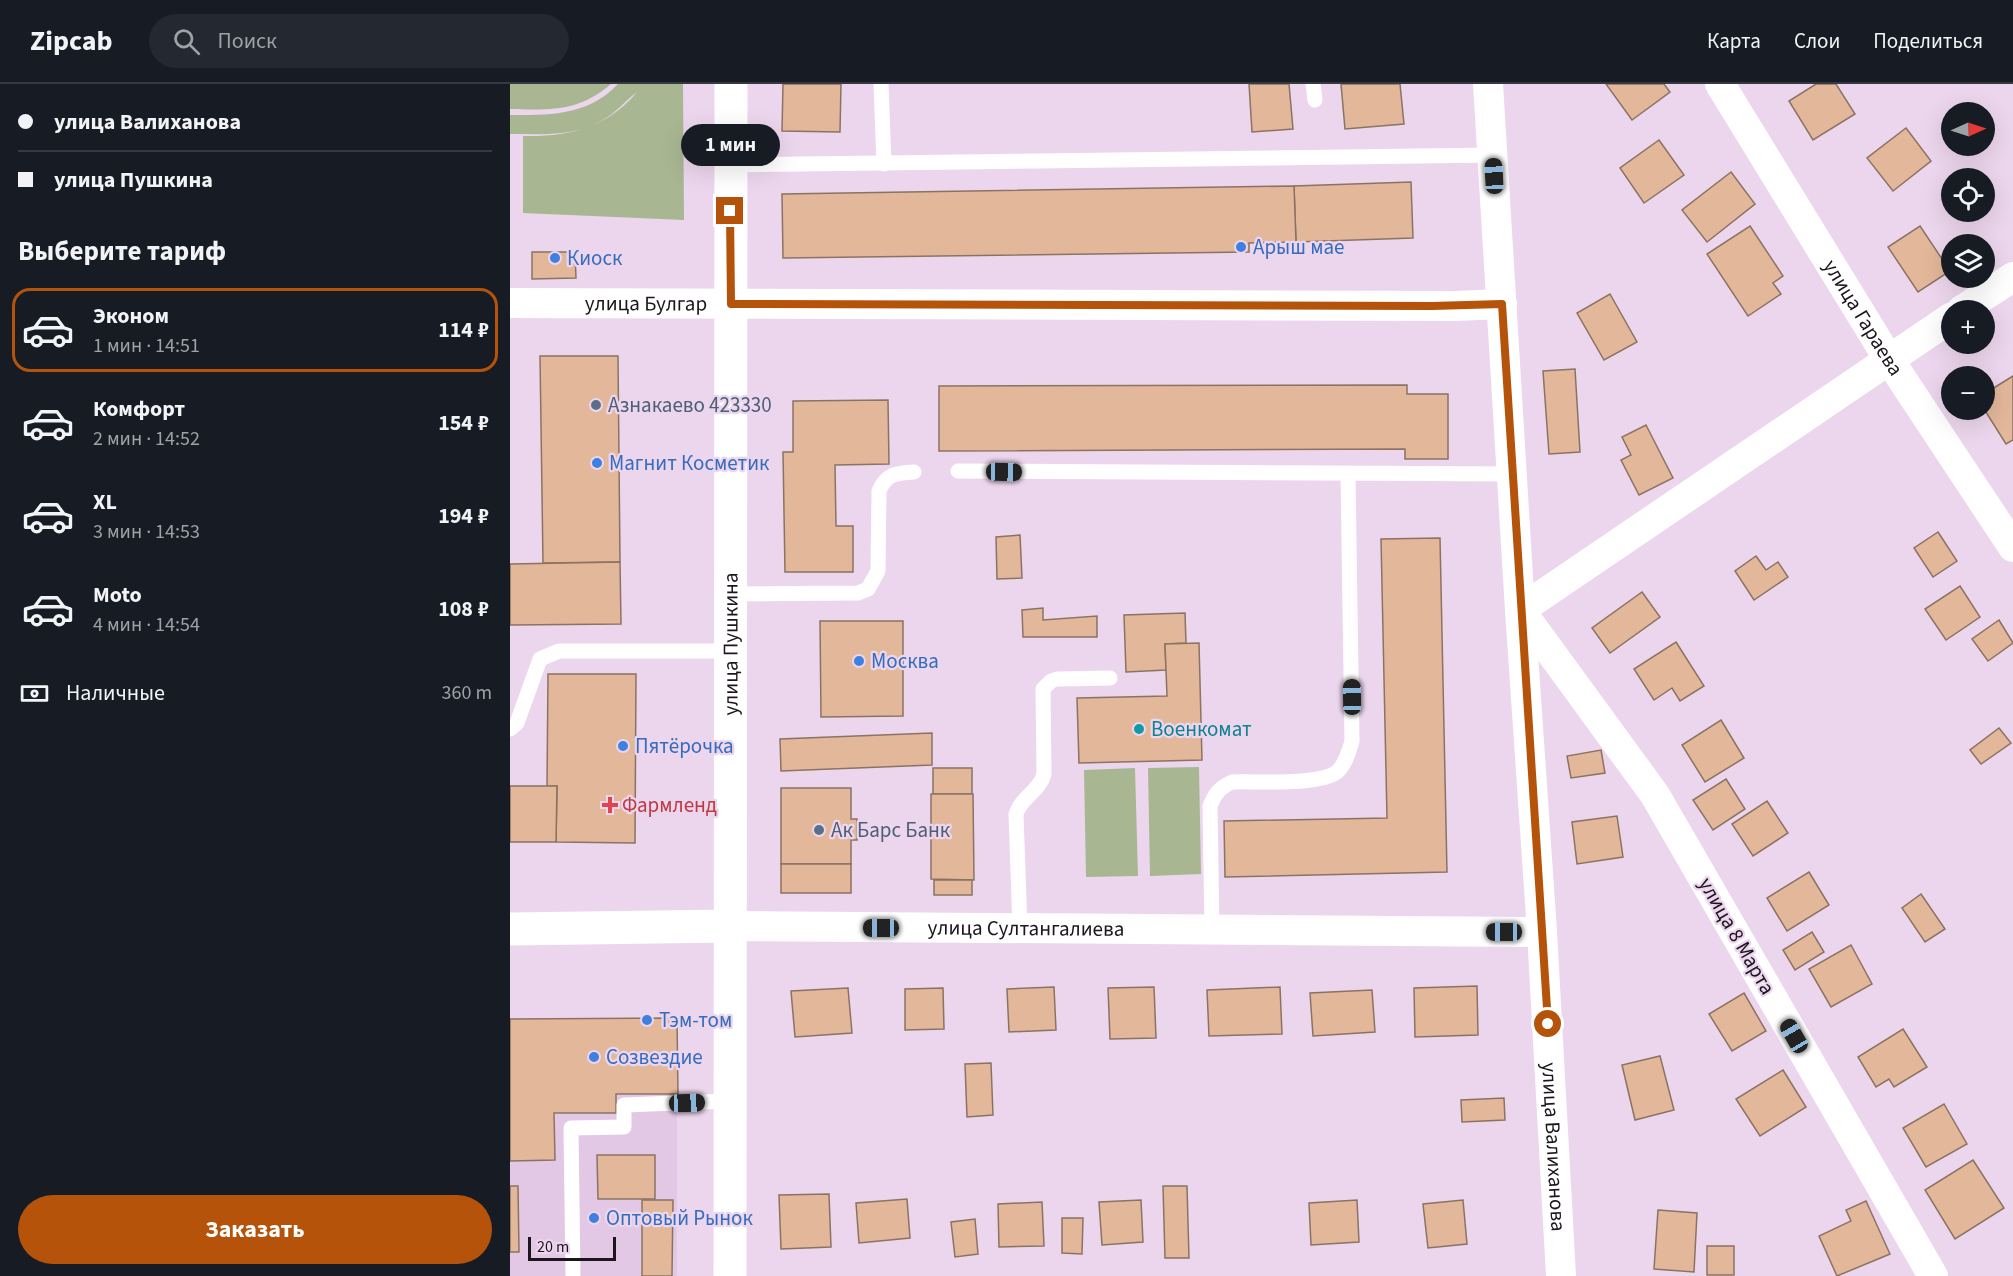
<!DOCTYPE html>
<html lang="ru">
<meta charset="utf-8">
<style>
:root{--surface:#171b24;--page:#242831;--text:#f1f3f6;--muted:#9ea1a6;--line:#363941;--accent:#b45309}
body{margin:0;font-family:"Source Sans 3",sans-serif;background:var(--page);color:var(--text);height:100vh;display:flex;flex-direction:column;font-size:22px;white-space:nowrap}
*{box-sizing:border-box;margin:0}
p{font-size:20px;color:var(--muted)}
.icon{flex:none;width:33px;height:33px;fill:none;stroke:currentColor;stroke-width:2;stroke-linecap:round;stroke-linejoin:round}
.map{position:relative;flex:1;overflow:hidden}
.sheet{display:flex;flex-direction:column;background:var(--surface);width:510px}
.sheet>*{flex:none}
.guide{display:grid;align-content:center;height:132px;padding:0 18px;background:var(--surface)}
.needle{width:39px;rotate:87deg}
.controls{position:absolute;left:1431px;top:18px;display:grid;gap:12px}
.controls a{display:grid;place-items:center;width:54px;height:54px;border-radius:50%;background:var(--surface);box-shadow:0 6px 24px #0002;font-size:30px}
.scale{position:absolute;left:18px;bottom:15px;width:88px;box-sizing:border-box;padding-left:6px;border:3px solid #1c151d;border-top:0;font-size:16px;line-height:21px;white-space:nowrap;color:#1c151d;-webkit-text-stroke:4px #ecd6ed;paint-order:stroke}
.end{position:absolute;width:27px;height:27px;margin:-14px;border:8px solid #b45309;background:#fff;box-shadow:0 0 0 3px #fff}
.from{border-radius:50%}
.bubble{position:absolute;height:42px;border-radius:21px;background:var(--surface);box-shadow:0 6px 24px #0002;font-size:20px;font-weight:700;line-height:42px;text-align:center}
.car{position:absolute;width:18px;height:36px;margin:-18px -9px;border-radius:8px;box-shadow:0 0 4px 2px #0007;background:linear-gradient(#222 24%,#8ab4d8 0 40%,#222 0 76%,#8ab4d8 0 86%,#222 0)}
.guide b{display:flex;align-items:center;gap:21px;height:57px;font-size:22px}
.guide b+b{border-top:2px solid var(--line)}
.guide i{width:15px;height:15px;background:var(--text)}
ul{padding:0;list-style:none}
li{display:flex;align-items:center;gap:18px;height:84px;margin:0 12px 9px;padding:0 6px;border:3px solid transparent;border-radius:18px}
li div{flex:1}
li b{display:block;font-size:22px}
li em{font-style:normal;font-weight:700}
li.on{border-color:var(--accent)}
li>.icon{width:54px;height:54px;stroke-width:1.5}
h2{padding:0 18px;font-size:27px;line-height:72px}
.pay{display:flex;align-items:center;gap:15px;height:66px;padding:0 18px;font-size:22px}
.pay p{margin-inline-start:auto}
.primary-button{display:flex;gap:12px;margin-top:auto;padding:12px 18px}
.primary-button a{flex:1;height:69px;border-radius:36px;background:var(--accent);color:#fff;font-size:24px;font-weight:700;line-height:69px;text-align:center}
header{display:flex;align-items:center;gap:36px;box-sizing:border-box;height:84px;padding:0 30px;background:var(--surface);border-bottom:2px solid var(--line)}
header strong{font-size:28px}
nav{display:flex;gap:33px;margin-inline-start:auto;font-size:21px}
.search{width:420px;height:54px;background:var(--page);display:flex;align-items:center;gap:15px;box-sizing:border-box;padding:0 21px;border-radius:33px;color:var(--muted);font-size:22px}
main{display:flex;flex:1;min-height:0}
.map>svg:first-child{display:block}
.built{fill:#e3c8e5}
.green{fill:#a8b692}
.building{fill:#e3b79a;stroke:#8b7363;stroke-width:1.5}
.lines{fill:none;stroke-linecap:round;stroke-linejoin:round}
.lane{stroke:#fff;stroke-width:15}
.street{stroke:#fff;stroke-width:30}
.secondary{stroke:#fff;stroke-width:33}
.route{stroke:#b45309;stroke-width:8}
.shop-dot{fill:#3f7fe0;stroke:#ecd6ed;stroke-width:2}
.service-dot{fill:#5c6f8a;stroke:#ecd6ed;stroke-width:2}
.culture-dot{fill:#0f9aa8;stroke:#ecd6ed;stroke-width:2}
.health-dot{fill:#e0444e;stroke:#ecd6ed;stroke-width:2}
.labels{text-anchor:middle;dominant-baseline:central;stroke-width:4.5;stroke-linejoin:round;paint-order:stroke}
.shop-label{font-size:21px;fill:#366cbe;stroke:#ecd6ed;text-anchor:start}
.street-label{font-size:21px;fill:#1c151d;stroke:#ecd6ed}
.service-label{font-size:21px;fill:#4e5e75;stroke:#ecd6ed;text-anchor:start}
.culture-label{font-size:21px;fill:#0d838f;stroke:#ecd6ed;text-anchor:start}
.health-label{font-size:21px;fill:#be3a42;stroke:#ecd6ed;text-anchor:start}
</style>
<header>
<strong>Zipcab</strong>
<div class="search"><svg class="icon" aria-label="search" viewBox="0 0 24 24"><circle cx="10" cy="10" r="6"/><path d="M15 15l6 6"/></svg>Поиск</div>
<nav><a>Карта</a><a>Слои</a><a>Поделиться</a></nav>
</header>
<main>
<section class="sheet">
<div class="guide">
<b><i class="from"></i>улица Валиханова</b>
<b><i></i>улица Пушкина</b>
</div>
<h2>Выберите тариф</h2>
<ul>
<li class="on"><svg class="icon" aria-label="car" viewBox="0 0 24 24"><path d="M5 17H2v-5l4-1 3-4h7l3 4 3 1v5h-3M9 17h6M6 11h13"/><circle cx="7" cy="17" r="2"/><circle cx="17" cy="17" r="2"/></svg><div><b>Эконом</b><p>1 мин · 14:51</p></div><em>114 ₽</em></li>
<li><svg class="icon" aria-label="car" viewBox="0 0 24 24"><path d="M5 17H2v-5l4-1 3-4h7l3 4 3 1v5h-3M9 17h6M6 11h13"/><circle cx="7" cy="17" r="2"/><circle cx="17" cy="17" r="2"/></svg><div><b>Комфорт</b><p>2 мин · 14:52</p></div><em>154 ₽</em></li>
<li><svg class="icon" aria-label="car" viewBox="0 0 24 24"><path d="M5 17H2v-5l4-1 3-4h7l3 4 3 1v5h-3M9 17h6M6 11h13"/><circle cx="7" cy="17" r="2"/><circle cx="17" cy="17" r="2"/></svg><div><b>XL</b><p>3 мин · 14:53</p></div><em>194 ₽</em></li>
<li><svg class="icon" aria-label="car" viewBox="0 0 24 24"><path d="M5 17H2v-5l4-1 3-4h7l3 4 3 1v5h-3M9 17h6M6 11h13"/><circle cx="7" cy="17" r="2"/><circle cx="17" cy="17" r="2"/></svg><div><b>Moto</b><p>4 мин · 14:54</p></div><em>108 ₽</em></li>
</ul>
<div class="pay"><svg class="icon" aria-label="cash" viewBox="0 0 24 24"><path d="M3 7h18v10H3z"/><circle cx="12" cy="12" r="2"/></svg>Наличные<p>360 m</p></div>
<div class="primary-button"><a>Заказать</a></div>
</section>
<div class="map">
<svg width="1503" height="1192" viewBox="0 0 1503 1192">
<rect width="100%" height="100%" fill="#ecd6ed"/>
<polygon class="built" points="167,1010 167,1192 0,1192 0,1077 45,1076 45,1030 107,1029 107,1011"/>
<g class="green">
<path d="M0,0H101C68,28 41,26 0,25Z"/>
<path d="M108,0H173L174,136L13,129V52C58,53 97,44 127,8C115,17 105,30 91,37C63,53 31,50 0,50V31C40,31 78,32 108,0Z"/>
<polygon points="689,683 691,790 640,792 638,684"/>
<polygon points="625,684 628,792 576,793 574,686"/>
</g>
<g class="building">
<polygon points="273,0 331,0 330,48 272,47"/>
<polygon points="739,0 779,0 783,45 742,48"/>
<polygon points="831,0 890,0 894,40 835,45"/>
<polygon points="1096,0 1154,0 1160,8 1122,36"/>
<polygon points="1306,0 1326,0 1345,30 1303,56 1279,17"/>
<polygon points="1396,44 1421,77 1383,107 1357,74"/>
<polygon points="1149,56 1174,91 1134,119 1110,84"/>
<polygon points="1221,88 1245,120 1197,158 1172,126"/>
<polygon points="901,98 903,154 786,158 784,102"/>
<polygon points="784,102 786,158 739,159 739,168 273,174 272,110"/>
<polygon points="1240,142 1273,192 1263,199 1271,210 1238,232 1197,170"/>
<polygon points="1410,142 1440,187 1408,208 1378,163"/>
<polygon points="22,168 65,168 66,194 22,195"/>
<polygon points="1100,210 1127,258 1094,276 1067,229"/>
<polygon points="30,272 108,272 110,478 33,479"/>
<polygon points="1065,285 1070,368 1039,370 1033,287"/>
<polygon points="1503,292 1503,356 1496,360 1474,325 1474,310"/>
<polygon points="897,301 897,310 938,310 938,375 895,375 895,365 429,367 429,302"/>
<polygon points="378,316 379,380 325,381 326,442 343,442 343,488 275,488 273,368 283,368 283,317"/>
<polygon points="1136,341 1163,394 1129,411 1111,376 1121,371 1112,353"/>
<polygon points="1428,448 1447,477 1423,493 1404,464"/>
<polygon points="510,451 512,494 487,495 486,453"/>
<polygon points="930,454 937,788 715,793 714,737 877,734 871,455"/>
<polygon points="1246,472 1256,486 1268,478 1278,493 1244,516 1225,487"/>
<polygon points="110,478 111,540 0,541 0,480"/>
<polygon points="1450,502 1470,533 1436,556 1415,525"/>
<polygon points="1132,508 1150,533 1100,569 1082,544"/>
<polygon points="533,524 533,536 587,532 587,553 513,553 512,526"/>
<polygon points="675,529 676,559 655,560 656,586 616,588 614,531"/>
<polygon points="1489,536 1503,559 1478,577 1462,555"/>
<polygon points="310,537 393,537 393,632 311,633"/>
<polygon points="1166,558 1194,602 1170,617 1162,604 1144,616 1124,585"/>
<polygon points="689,559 692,676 569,679 567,614 657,612 655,560"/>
<polygon points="38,590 126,590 125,759 46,758 47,702 37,702"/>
<polygon points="1211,636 1234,674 1195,698 1172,661"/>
<polygon points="1489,644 1501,659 1471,680 1460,666"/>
<polygon points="422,649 422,681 271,687 270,655"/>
<polygon points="1091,666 1095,689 1061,694 1057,672"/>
<rect x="423" y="684" width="39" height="26"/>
<polygon points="1216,695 1235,725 1203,746 1183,716"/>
<polygon points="0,702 47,702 46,758 0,758"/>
<polygon points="271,704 341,704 341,735 347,735 347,756 341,756 341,780 271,780"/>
<polygon points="421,710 463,710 464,796 421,795"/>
<polygon points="1257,717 1278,749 1243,772 1222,740"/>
<polygon points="1107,732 1113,773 1067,780 1062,738"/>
<rect x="271" y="780" width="70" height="29"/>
<polygon points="1299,788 1319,821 1277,847 1257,814"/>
<rect x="424" y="796" width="38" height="15"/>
<polygon points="1411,810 1435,845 1415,858 1392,824"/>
<polygon points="1302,848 1314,868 1285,886 1273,866"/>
<polygon points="1341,861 1362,900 1321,923 1299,885"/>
<polygon points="967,902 968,951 905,953 904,904"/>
<polygon points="544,903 546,946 499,948 497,905"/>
<polygon points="644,903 646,954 600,955 598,904"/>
<polygon points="770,903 772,950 699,952 697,906"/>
<polygon points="338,904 342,949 285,953 281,907"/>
<polygon points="433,904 434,945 395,946 395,905"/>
<polygon points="862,906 865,948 803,952 800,909"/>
<polygon points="1234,909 1256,947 1222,967 1199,930"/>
<polygon points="167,934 168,1010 106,1010 106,1029 44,1029 45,1076 0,1077 0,935"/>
<polygon points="1393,945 1417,983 1384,1003 1379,995 1366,1003 1348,973"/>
<polygon points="1150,972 1164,1026 1125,1036 1112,981"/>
<polygon points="481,979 483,1031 457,1033 455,980"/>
<polygon points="1273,986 1296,1023 1250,1052 1226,1015"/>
<polygon points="994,1014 995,1036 952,1038 951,1016"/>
<polygon points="1434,1020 1457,1060 1416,1083 1393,1044"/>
<polygon points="87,1071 145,1071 145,1115 88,1115"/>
<polygon points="1463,1076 1494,1124 1445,1155 1415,1106"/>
<polygon points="0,1102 8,1102 9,1168 0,1168"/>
<polygon points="653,1102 677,1102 679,1174 655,1174"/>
<polygon points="319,1110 321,1163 271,1165 269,1111"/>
<polygon points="397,1115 400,1154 349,1159 346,1119"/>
<polygon points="132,1116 163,1116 162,1192 132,1192"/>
<polygon points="631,1116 633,1158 592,1161 589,1118"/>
<polygon points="847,1116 849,1158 801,1161 799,1119"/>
<polygon points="953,1116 957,1160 918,1164 913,1120"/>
<polygon points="1356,1117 1380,1170 1327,1192 1309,1152 1341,1137 1336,1126"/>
<polygon points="532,1118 534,1162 489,1163 488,1120"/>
<polygon points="1148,1126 1187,1129 1184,1188 1144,1185"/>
<polygon points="552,1134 573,1134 572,1170 552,1169"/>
<polygon points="465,1135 468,1170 445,1173 441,1138"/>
<rect x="1197" y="1162" width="27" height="29"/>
</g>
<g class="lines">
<g class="lane">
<polyline points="371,0 374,80"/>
<polyline points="803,0 805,16"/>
<polyline points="220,81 983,71"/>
<polyline points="448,387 1002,390"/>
<path d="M221,510L348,509L358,505L368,487L369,407C376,390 386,389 404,388"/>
<polyline points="0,645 7,639 30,575 49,567 220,567"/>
<path d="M510,845L506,730C511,713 530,707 534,690L533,605L541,597L547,595L600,594"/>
<path d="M702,846L700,722C705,710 709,704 722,698C745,697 812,702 828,687C836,679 839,667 842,657L838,391"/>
<polyline points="63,1192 61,1044 114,1043 114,1021 219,1017"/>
</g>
<g class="street">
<path id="s1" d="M978,0L1010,526L1032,848L1051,1192"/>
<path id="s2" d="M1210,0L1378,274L1503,463"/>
<path id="s3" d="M0,219L946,222L992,220"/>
<polyline points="1452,226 1503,193"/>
<path id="s4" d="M220,842L1032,848"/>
<polyline points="1423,1192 1145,711 1010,526 1442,233"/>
</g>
<g class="secondary">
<polyline points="0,845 220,842"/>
<path id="s5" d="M220,1192L221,0"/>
</g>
</g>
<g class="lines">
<polyline class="route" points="220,127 221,220 922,222 992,220 1038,940"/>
</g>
<g class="shop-dot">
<circle cx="731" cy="163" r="6"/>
<circle cx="45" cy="174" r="6"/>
<circle cx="87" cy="379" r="6"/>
<circle cx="349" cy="577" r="6"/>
<circle cx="113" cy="662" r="6"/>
<circle cx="137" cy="936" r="6"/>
<circle cx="84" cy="973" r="6"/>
<circle cx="84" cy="1134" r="6"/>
</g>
<g class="service-dot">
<circle cx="86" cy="321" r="6"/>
<circle cx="309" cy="746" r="6"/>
</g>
<circle class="culture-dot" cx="629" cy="645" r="6"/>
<path class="health-dot" d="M97 712h6v6h6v6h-6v6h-6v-6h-6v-6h6z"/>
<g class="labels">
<g class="shop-label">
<text x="743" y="163">Арыш мае</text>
<text x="57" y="174">Киоск</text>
<text x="99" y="379">Магнит Косметик</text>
<text x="361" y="577">Москва</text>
<text x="125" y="662">Пятёрочка</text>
<text x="149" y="936">Тэм-том</text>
<text x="96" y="973">Созвездие</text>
<text x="96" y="1134">Оптовый Рынок</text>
</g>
<g class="street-label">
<text stroke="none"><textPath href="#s3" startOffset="136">улица Булгар</textPath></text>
<text stroke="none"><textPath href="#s2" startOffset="274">улица Гараева</textPath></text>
<text stroke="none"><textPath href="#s5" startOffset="632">улица Пушкина</textPath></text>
<text stroke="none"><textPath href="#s4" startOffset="296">улица Султангалиева</textPath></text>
<text transform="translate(1227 852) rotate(60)">улица 8 Марта</text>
<text stroke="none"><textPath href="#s1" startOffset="1065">улица Валиханова</textPath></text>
</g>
<g class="service-label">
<text x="98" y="321">Азнакаево 423330</text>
<text x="321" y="746">Ак Барс Банк</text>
</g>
<g class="culture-label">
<text x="641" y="645">Военкомат</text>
</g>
<g class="health-label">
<text x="112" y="721">Фармленд</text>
</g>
</g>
</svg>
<div class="controls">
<a><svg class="needle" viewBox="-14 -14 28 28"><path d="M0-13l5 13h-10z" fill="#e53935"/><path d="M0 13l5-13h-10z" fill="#9ea1a6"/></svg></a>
<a><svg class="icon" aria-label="locate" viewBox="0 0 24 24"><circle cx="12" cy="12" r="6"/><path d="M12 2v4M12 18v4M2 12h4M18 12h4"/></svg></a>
<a><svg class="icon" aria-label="layers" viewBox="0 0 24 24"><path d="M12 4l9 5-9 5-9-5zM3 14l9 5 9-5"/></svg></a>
<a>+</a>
<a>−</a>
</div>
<div class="scale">20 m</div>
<i class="end from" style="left:1038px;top:940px"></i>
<i class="end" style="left:220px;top:127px"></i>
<div class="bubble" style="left:171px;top:40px;width:99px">1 мин</div>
<i class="car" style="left:984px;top:92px;rotate:357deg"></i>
<i class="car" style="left:494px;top:388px;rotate:91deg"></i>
<i class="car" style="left:842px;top:613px;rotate:359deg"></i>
<i class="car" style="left:371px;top:844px;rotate:270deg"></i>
<i class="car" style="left:994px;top:848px;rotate:270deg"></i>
<i class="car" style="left:1284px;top:952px;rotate:330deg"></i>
<i class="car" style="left:177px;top:1019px;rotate:88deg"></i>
</div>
</main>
